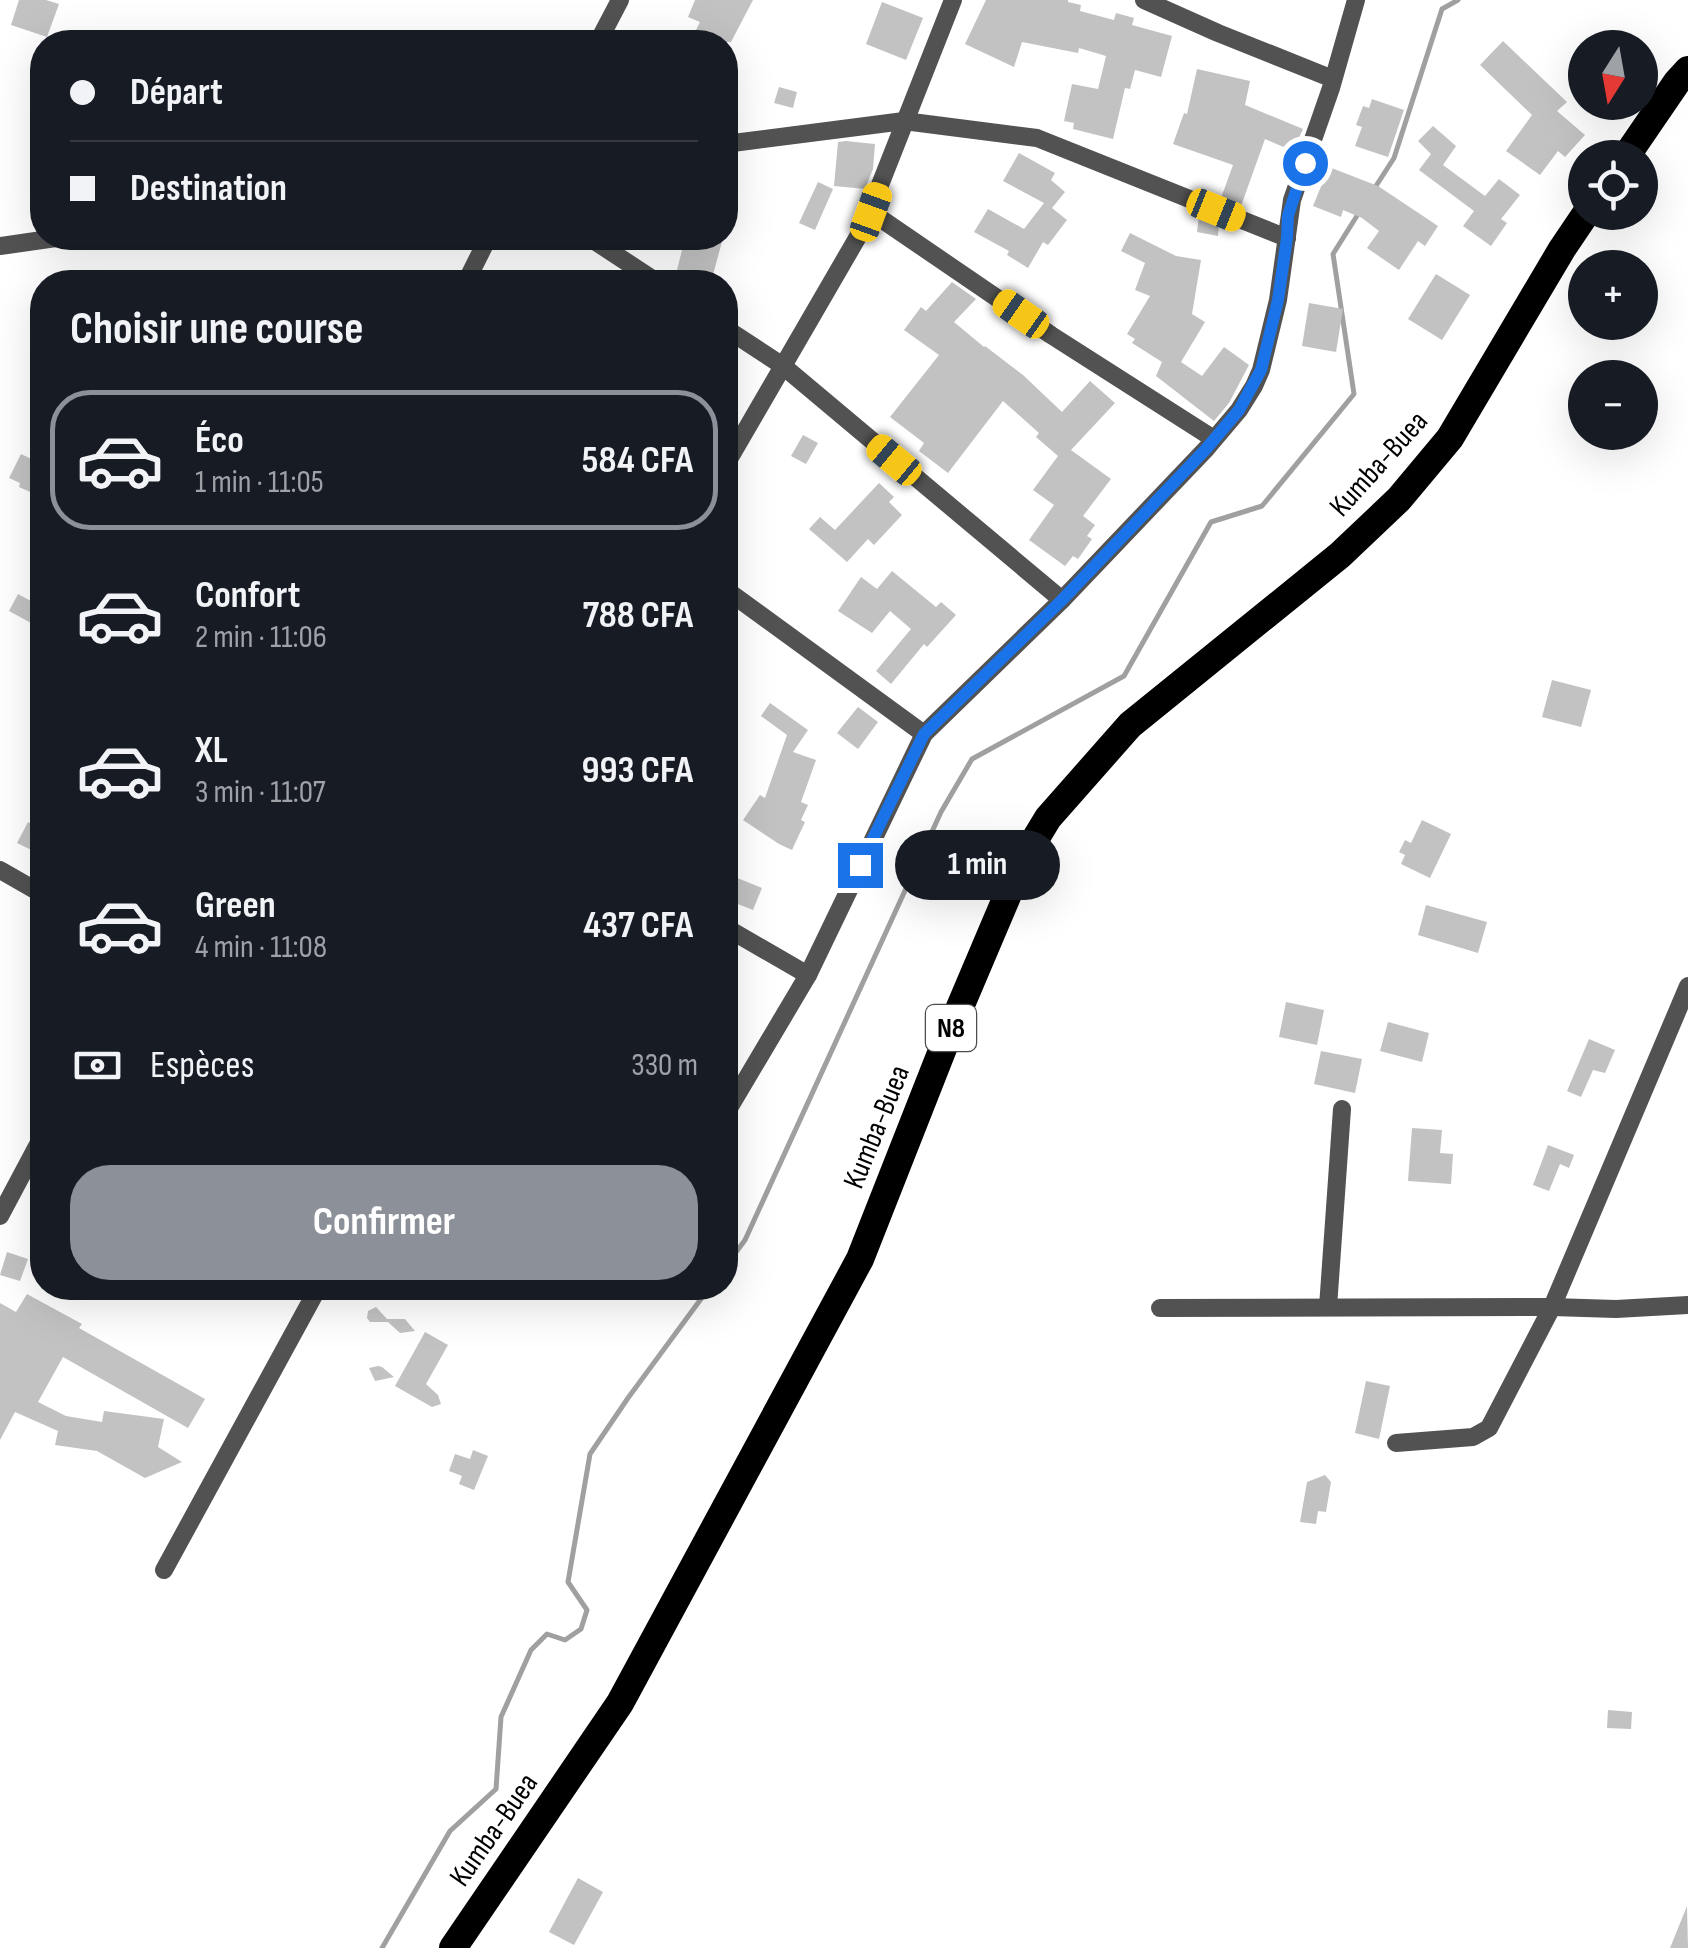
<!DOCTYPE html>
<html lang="fr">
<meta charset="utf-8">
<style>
:root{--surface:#171b24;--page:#20242c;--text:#f1f3f6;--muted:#9ea1a6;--line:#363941;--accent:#8c9099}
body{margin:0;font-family:"Sofia Sans Condensed",sans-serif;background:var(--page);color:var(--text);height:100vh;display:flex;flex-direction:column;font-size:38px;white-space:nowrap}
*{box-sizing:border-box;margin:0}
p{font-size:32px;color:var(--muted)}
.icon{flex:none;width:55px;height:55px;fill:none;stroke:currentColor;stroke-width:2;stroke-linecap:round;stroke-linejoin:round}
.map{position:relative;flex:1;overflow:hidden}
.sheet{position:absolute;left:30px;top:270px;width:708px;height:1030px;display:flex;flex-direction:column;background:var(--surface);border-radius:40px;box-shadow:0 10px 40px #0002}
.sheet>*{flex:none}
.banner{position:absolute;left:30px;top:30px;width:708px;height:220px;border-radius:40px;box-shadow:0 10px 40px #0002;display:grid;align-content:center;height:220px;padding:0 40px;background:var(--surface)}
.needle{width:65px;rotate:191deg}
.tools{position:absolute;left:1568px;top:30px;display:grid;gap:20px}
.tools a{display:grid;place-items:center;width:90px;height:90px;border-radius:50%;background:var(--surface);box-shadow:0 10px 40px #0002;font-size:50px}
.end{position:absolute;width:45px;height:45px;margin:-22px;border:12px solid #1a73e8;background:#fff;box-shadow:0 0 0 5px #fff}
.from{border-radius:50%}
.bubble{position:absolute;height:70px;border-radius:35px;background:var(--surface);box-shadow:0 10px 40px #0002;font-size:32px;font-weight:700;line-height:70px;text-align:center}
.car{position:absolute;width:30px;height:60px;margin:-30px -15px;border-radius:12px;box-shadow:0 0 8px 2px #0007;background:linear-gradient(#f5c518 24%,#345 0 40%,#f5c518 0 76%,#345 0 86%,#f5c518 0)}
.banner b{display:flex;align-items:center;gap:35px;height:95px;font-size:38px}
.banner b+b{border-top:2px solid var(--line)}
.banner i{width:25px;height:25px;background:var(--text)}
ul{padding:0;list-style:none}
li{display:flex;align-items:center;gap:30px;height:140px;margin:0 20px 15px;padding:0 20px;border:5px solid transparent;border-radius:40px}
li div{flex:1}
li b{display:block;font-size:38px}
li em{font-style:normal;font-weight:700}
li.on{border-color:var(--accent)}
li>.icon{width:90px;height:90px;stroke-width:1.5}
h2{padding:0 40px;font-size:45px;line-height:120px}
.pay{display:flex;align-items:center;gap:25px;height:110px;padding:0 40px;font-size:38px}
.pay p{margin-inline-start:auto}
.action{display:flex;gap:20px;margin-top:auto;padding:20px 40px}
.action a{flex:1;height:115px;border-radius:40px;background:var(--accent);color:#fff;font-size:40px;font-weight:700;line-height:115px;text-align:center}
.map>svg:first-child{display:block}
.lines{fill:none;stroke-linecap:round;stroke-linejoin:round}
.stream{stroke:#a0a0a0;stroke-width:5}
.building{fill:#c2c2c2}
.minor{stroke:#525252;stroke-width:18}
.highway{stroke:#000;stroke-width:28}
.route{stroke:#1a73e8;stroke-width:12}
.labels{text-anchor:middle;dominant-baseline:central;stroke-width:9;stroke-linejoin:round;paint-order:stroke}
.shield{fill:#fff;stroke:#4c4c4c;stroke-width:2.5}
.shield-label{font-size:28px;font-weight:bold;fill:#000}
.street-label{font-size:30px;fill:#000;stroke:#fff}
</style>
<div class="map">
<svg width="1688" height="1948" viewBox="0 0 1688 1948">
<rect width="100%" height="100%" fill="#fff"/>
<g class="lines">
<g class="stream">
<polyline points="1374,189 1394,158 1442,9 1458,0"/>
<polyline points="725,1267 745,1240 941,812 972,759 1124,676 1211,522 1262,506 1354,394 1333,254 1360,211"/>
<polyline points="382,1948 450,1831 496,1789 501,1717 531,1650 547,1634 565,1640 581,1629 587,1610 568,1582 590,1454 628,1398 709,1288"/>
</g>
</g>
<g class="building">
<polygon points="19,0 46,0 59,4 47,37 11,25"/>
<polygon points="695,0 753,0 731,42 690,42 700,22 688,17"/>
<polygon points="986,0 1068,0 1068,2 1081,5 1080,11 1114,20 1116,13 1134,18 1132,25 1172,36 1161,77 1135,70 1130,89 1125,88 1113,139 1073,129 1074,123 1064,121 1072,84 1098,89 1106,56 1079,48 1078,53 1022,42 1014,67 965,44"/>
<polygon points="882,2 923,18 906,60 866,44"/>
<polygon points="1503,41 1567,102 1557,111 1585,135 1565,157 1558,151 1540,175 1506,151 1532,115 1480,65"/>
<polygon points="1197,69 1250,81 1245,105 1303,129 1293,151 1265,139 1241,206 1221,198 1233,165 1173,144 1184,113 1187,114"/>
<polygon points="779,87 797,92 793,108 774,103"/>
<polygon points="1372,99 1404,110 1388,157 1355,146 1362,127 1356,125 1363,106 1369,108"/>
<polygon points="1433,126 1456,146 1443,165 1485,196 1499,179 1520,195 1501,219 1507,223 1491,246 1463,226 1474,211 1419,170 1431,154 1418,141"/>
<polygon points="846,141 875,144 873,169 865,189 834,186 838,142"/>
<polygon points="1019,153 1055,173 1051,180 1065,192 1052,208 1067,220 1048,245 1043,242 1028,268 1007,255 1009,251 974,232 988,209 1024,229 1044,203 1003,181"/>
<polygon points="1329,167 1378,186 1438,226 1425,246 1418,241 1399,270 1367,248 1379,231 1362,218 1343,210 1341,217 1313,206"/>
<polygon points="818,182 833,189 815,230 799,223"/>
<polygon points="1199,216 1219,224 1218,236 1197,232"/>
<polygon points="1130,233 1176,256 1201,260 1192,314 1205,322 1181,362 1202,376 1224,347 1249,365 1229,403 1214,421 1156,376 1162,362 1132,343 1135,339 1127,334 1150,296 1135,290 1145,263 1121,251"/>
<polygon points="685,238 723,238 711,282 674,282"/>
<polygon points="1436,274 1470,295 1442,340 1408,319"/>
<polygon points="952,282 976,299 954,322 984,347 985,346 1023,375 1062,412 1090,381 1115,403 1071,450 1111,479 1083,516 1095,525 1087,536 1092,539 1078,559 1073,556 1065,566 1029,540 1054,505 1033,490 1058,456 1036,437 1039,433 1003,401 948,473 919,451 924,443 890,417 939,355 904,330 921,307 926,311"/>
<polygon points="1309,303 1343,309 1336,352 1302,346"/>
<polygon points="803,435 818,443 806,464 791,456"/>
<polygon points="21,454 42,464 42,484 37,495 19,487 20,483 9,478"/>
<polygon points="879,483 894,497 889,502 902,515 874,545 868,539 847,562 809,529 820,517 835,530"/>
<polygon points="892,571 936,607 941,602 956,615 927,647 924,644 891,684 876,671 911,629 890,611 872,633 838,611 861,577 877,589"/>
<polygon points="18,594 42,607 42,629 9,611"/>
<polygon points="1552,680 1591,690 1581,727 1542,717"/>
<polygon points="770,703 808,730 793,752 816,760 801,802 808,805 801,820 805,822 792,850 779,844 743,820 760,795 765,798 787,735 761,716"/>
<polygon points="858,707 878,722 858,749 837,733"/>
<polygon points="1422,820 1451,834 1430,878 1401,864 1405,855 1399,852 1405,840 1411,843"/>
<polygon points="28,822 42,830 42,855 17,843"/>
<polygon points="725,873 762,888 753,910 725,899"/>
<polygon points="1426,905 1487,922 1478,953 1418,935"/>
<polygon points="1286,1002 1324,1010 1317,1045 1279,1037"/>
<polygon points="1388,1022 1429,1033 1422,1062 1380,1051"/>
<polygon points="1589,1039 1615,1050 1605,1073 1593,1070 1581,1097 1567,1091"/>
<polygon points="1321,1051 1362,1059 1355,1093 1314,1084"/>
<polygon points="1412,1128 1442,1130 1440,1153 1453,1154 1451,1184 1408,1181"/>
<polygon points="1548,1145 1574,1155 1569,1168 1560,1164 1549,1191 1533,1185"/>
<polygon points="7,1252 28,1259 20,1281 0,1275"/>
<polygon points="27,1294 82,1324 79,1328 205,1399 188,1428 63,1357 38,1402 66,1416 102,1422 104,1411 164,1419 158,1447 182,1462 145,1478 97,1451 55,1445 58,1431 15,1412 0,1440 0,1303 16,1312"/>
<polygon points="376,1307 387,1319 405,1319 415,1331 400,1333 388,1322 370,1322 367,1318 368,1311"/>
<polygon points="425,1332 448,1345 426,1384 438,1395 441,1404 432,1407 395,1386"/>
<polygon points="378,1366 382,1367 394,1377 375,1381 369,1368"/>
<polygon points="1366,1381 1390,1386 1379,1439 1355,1433"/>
<polygon points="473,1450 488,1456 474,1490 459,1484 462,1476 449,1471 455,1454 470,1459"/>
<polygon points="1325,1475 1331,1482 1326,1512 1318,1511 1316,1524 1300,1522 1307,1482"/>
<polygon points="1608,1710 1632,1712 1631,1729 1607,1728"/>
<polygon points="578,1878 603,1892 574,1945 549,1932"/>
<polygon points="1687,1906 1688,1948 1670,1948"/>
</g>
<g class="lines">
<g class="minor">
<polyline points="1144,0 1218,33 1333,79"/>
<polyline points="598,42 620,0"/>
<polyline points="725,144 904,121 1037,138 1287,238"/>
<polyline points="871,212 1051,335 1214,439"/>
<polyline points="590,238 657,282"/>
<polyline points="0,246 56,238"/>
<polyline points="466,282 488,238"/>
<polyline points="725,328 783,366 1062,600"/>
<polyline points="725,466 863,228 953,0"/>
<polyline points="725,589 924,734"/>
<polyline points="0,870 42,894"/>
<polyline points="725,927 808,975"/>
<polyline points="725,1115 808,975 924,734 1062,600 1206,449 1239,410 1254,386 1261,370 1278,300 1292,200 1331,88 1356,0"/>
<polyline points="0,1216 42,1137"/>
<polyline points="1328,1307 1342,1109"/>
<polyline points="1160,1308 1552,1307 1616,1309 1688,1305"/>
<polyline points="1396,1443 1473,1437 1489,1428 1552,1307 1688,986"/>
<polyline points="164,1570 318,1288"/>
</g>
<g class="highway">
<polyline points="1625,158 1677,82 1688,70"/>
<polyline points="453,1948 620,1703 860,1259 949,1033 1022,861 1048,818 1130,725 1340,555 1399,499 1450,438 1562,249 1587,212"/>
</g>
</g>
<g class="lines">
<polyline class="route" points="860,865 924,734 1062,600 1206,449 1239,410 1261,370 1278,300 1287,238 1288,216 1305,163"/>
</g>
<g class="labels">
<rect class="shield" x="926" y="1005" width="50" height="46" rx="8"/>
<g class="shield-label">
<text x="951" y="1028">N8</text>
</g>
<g class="street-label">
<text transform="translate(1379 464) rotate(-48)">Kumba-Buea</text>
<text transform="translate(877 1127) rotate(-68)">Kumba-Buea</text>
<text transform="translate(494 1830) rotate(-55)">Kumba-Buea</text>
</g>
</g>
</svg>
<div class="tools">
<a><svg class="needle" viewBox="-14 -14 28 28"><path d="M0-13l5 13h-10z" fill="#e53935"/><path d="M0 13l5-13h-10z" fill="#9ea1a6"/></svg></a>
<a><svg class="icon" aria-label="locate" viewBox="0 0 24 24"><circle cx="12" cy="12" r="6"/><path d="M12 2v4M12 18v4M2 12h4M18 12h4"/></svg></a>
<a>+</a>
<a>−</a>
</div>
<i class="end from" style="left:1305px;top:163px"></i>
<i class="end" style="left:860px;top:865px"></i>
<div class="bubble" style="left:895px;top:830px;width:165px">1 min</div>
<i class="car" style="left:1216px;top:210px;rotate:112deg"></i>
<i class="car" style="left:871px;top:212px;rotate:20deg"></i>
<i class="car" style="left:1021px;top:314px;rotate:305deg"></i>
<i class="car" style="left:894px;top:460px;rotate:310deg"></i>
<div class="banner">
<b><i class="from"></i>Départ</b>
<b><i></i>Destination</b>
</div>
<section class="sheet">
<h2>Choisir une course</h2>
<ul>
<li class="on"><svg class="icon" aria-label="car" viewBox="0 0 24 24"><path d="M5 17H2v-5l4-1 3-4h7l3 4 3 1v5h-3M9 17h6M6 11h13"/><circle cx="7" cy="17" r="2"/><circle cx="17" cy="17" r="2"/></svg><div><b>Éco</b><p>1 min · 11:05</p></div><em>584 CFA</em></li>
<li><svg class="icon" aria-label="car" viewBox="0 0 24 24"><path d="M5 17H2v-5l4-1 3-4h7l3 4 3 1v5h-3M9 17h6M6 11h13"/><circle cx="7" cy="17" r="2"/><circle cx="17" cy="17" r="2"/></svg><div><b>Confort</b><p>2 min · 11:06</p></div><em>788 CFA</em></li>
<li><svg class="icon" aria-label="car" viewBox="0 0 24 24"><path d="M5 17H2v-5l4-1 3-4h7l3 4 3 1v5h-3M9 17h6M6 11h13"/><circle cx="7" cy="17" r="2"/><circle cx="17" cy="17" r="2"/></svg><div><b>XL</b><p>3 min · 11:07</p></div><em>993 CFA</em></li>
<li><svg class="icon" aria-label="car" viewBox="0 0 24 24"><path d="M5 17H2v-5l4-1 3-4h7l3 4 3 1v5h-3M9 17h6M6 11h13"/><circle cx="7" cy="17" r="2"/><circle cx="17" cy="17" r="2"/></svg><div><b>Green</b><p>4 min · 11:08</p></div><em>437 CFA</em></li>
</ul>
<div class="pay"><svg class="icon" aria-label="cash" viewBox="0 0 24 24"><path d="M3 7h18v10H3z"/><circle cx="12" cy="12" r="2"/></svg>Espèces<p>330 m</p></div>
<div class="action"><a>Confirmer</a></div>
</section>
</div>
